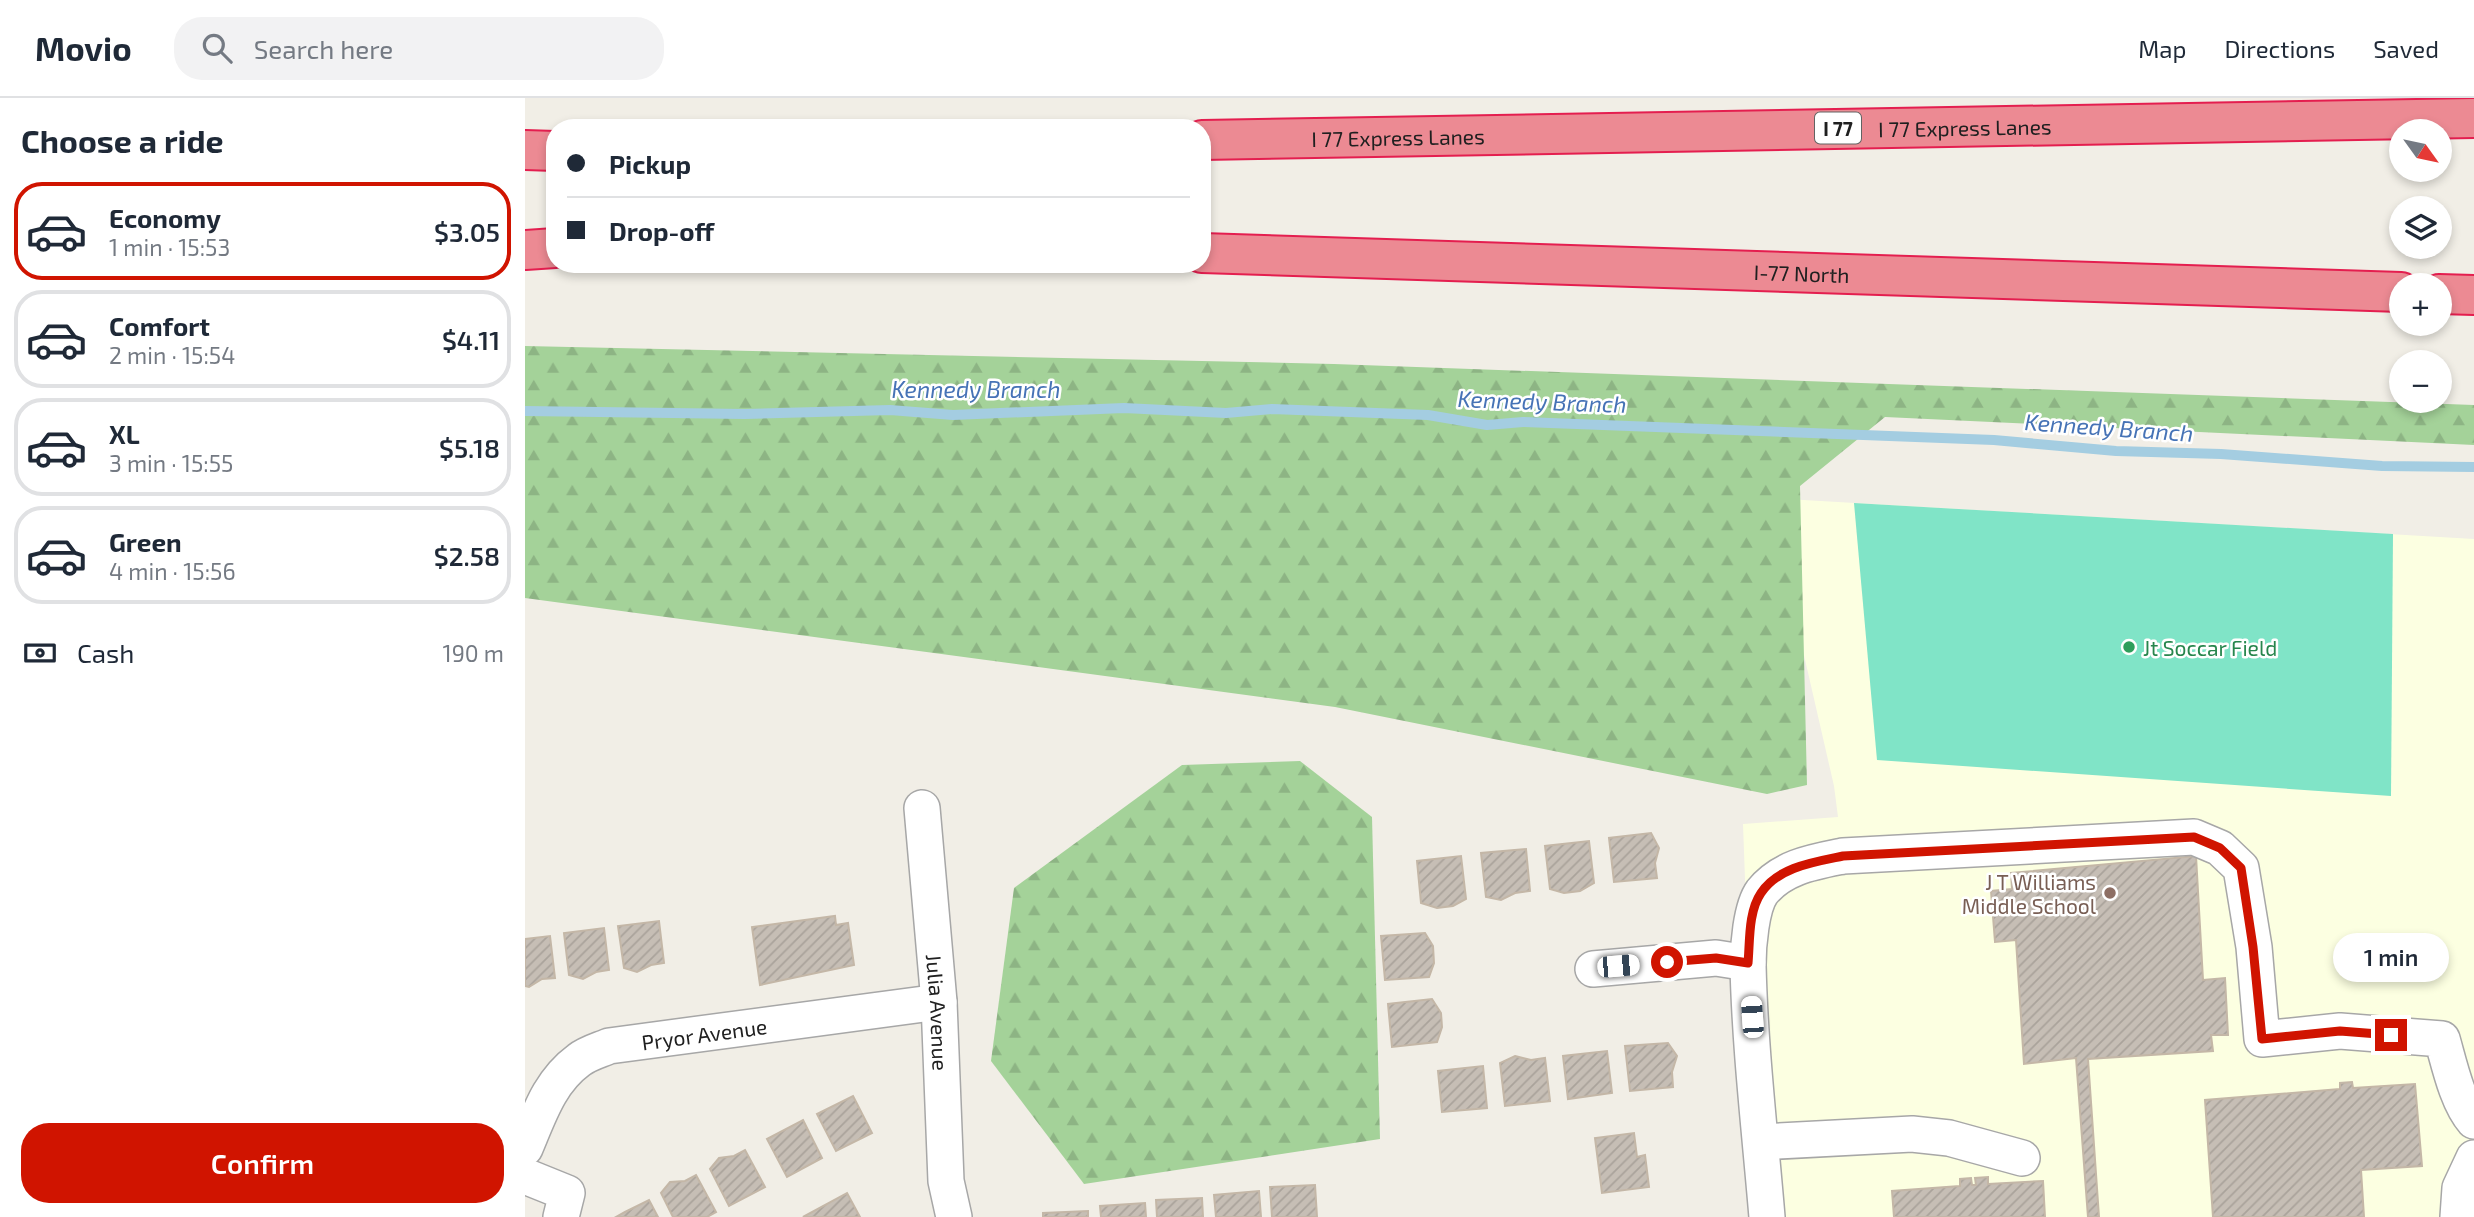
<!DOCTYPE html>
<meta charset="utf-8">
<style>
:root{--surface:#fff;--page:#f2f2f3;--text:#1f2937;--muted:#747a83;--line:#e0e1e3;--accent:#d01400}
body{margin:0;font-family:"Exo 2",sans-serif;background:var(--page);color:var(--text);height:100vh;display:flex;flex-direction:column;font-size:26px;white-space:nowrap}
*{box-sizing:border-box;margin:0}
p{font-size:23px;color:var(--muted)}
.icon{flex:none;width:38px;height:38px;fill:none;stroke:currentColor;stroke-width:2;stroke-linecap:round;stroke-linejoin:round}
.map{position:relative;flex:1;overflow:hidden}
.drawer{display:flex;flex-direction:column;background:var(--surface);width:525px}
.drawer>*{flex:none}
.hud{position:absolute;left:21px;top:21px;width:665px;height:154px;border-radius:28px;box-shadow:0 4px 10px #0003;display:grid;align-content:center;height:154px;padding:0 21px;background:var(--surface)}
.needle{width:46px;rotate:123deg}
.controls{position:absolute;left:1864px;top:21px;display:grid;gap:14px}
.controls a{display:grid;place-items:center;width:63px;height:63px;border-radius:50%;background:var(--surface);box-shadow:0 4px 10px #0003;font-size:35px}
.end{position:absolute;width:32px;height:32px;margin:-16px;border:9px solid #d01400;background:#fff;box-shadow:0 0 0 4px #fff}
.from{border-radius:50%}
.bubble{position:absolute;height:49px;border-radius:24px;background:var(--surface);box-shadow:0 4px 10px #0003;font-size:23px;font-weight:600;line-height:49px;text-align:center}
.car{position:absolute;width:21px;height:42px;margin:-21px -10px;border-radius:9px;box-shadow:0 0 5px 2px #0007;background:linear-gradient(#fff 24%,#345 0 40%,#fff 0 76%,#345 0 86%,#fff 0)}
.hud b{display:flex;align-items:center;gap:24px;height:66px;font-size:26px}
.hud b+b{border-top:2px solid var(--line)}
.hud i{width:18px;height:18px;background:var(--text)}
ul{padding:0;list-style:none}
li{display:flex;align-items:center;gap:21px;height:98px;margin:0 14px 10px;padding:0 7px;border:4px solid var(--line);border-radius:28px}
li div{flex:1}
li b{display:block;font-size:26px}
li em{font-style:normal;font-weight:600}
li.current{border-color:var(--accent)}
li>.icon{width:63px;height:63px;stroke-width:1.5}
h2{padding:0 21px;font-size:32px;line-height:84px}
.pay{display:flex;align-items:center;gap:18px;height:77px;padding:0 21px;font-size:26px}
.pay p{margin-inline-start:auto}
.cta{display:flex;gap:14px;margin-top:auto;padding:14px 21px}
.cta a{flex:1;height:80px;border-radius:28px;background:var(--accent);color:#fff;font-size:28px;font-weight:600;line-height:80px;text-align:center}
header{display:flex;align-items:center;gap:42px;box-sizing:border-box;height:98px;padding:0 35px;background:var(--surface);border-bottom:2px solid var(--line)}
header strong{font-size:33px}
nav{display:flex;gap:38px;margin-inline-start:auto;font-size:24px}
.search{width:490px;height:63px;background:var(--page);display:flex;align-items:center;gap:18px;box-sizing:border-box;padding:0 24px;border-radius:28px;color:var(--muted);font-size:26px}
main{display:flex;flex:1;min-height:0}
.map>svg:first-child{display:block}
.education{fill:#fcffe1}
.forest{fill:url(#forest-firs)}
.pitch{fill:#80e4c7}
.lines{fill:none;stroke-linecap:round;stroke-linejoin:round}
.stream{stroke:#a4cde1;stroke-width:10}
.building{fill:url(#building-hatch);stroke:#c4b7a7;stroke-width:2}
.minor-casing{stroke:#a7a7a7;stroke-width:38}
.highway-casing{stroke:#e41e4f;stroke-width:42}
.minor{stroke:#fff;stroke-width:35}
.highway{stroke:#ec8a93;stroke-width:38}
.route{stroke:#d01400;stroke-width:9}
.leisure-dot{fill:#2e9e5b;stroke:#fff;stroke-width:2.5}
.education-dot{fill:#8d6e63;stroke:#fff;stroke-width:2.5}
.labels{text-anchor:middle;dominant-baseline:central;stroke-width:5;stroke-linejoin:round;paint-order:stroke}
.shield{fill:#fff;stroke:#636363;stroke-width:2}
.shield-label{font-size:19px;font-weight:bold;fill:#202020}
.street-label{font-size:21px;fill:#202020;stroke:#fff}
.leisure-label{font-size:21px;fill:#27864d;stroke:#fff;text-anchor:start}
.education-label{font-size:21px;fill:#785e54;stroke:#fff;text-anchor:end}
.water-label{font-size:23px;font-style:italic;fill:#4673b6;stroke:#fff}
</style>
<header>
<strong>Movio</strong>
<div class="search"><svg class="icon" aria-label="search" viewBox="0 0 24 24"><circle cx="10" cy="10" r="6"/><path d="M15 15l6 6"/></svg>Search here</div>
<nav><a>Map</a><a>Directions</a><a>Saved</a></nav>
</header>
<main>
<section class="drawer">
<h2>Choose a ride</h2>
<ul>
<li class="current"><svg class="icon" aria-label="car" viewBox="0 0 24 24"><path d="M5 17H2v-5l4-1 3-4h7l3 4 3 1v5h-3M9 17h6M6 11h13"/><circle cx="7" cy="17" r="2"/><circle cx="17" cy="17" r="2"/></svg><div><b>Economy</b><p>1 min · 15:53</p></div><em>$3.05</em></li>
<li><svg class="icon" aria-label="car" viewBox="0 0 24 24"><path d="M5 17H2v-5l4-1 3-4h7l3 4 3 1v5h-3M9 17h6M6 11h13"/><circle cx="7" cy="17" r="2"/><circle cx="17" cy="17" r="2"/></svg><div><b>Comfort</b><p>2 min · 15:54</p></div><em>$4.11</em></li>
<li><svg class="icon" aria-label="car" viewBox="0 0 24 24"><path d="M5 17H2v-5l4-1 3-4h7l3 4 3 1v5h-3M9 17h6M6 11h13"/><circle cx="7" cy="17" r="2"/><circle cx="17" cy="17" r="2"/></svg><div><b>XL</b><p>3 min · 15:55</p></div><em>$5.18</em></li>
<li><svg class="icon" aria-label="car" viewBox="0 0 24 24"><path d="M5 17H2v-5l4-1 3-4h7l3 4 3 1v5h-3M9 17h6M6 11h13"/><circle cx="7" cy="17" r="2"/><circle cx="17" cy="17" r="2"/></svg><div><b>Green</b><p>4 min · 15:56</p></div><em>$2.58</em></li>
</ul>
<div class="pay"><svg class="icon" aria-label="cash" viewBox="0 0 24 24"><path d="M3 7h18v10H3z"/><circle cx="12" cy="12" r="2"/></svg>Cash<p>190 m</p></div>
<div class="cta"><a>Confirm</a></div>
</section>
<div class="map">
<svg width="1949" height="1119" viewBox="0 0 1949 1119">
<defs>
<pattern id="forest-firs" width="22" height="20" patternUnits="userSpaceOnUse" patternTransform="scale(1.75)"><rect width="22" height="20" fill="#a4d299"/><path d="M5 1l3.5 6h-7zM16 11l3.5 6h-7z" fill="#8db484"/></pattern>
<pattern id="building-hatch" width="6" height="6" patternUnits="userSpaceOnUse" patternTransform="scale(1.75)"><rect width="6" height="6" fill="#c6beb5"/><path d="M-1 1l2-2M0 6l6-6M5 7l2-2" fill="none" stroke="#aaa39b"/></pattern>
</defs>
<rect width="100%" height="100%" fill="#f1eee6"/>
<polygon class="education" points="1243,400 1949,441 1949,1119 1242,1119 1223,865 1218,726 1313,719 1309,688"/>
<g class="forest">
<polygon points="0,248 809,266 1949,307 1949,347 1360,319 1275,388 1282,687 1242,696 810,609 0,500"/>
<polygon points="775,663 847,719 855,1041 559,1086 466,963 489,790 657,667"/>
</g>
<polygon class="pitch" points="1329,405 1868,436 1866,698 1352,662"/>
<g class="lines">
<polyline class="stream" points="0,313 220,316 365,312 428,317 599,310 701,315 747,311 903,317 962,327 998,324 1469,342 1591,353 1696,356 1857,368 1949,369"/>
</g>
<g class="building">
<polygon points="1126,735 1134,750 1130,765 1132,780 1089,784 1084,740"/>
<polygon points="1064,743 1069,785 1055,793 1039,795 1025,791 1020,748"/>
<polygon points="1001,751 1005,793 990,795 976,802 961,799 956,755"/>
<polygon points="936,758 941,801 928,808 912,810 896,805 892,763"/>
<polygon points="1671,758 1678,882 1700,880 1703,937 1686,937 1688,953 1563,961 1574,1119 1563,1119 1551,960 1499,966 1491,842 1470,844 1466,793 1487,791 1486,775"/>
<polygon points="310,818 311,827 323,825 329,867 235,887 227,829"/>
<polygon points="134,823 139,865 126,867 112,874 99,870 93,828"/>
<polygon points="79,830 84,872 71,874 58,881 44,877 39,835"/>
<polygon points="900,835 908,848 909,865 904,879 860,882 856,838"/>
<polygon points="25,838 30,880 17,881 4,889 0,888 0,841"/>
<polygon points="907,901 916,915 917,929 912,944 867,949 863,906"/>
<polygon points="1143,945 1152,958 1147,974 1148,989 1105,993 1100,948"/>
<polygon points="1082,953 1087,995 1043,1001 1038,958"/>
<polygon points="990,958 1006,962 1020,960 1025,1003 980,1008 975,965"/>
<polygon points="958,968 962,1010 917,1014 913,973"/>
<polygon points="1827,984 1828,990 1890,986 1897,1068 1836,1072 1839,1119 1688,1119 1680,1002 1815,991 1815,985"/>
<polygon points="328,998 347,1035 311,1053 292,1016"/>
<polygon points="278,1022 297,1060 262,1079 242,1041"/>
<polygon points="1109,1035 1112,1059 1120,1057 1124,1089 1077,1095 1070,1040"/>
<polygon points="220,1052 240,1089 204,1108 185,1071 194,1060 209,1058"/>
<polygon points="171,1077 191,1114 182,1119 148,1119 136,1095 145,1084 160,1083"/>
<polygon points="1463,1079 1463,1086 1518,1083 1520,1119 1369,1119 1367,1093 1435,1088 1435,1081 1446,1080 1447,1087 1451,1087 1450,1080"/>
<polygon points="790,1087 792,1119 747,1119 745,1089"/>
<polygon points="734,1093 736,1119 691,1119 689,1097"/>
<polygon points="322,1095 335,1119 278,1119"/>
<polygon points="677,1100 678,1119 632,1119 631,1102"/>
<polygon points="124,1102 133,1119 91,1119 100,1114"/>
<polygon points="620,1105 621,1119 576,1119 575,1108"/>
<polygon points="563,1113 563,1119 518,1119 518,1115"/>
</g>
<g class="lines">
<defs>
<g id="minor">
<path id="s1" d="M397,710L414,904L421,1083L429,1119"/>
<polyline points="1068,871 1191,860 1223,865"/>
<polyline points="1236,1044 1387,1036 1424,1040 1497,1060"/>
<path id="s2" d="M0,1050C14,1017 24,984 54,962C63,955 75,952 84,948L414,904"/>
<polyline points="0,1078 42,1095 36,1119"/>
<path d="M1242,1119C1235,1035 1225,951 1223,867C1223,849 1226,809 1237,794C1257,769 1288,764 1318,758L1669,739L1695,750L1716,770L1729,849L1737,941L1815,933L1917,941C1924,965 1932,1004 1949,1023"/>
<polyline points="1933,1119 1935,1090 1949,1060"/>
</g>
<g id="highway">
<path id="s3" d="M677,42L1949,20"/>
<polyline points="0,52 30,53"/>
<polyline points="0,152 30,150"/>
<path id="s4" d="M677,155L1876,194"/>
<polyline points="1914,196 1949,197"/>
</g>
</defs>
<use href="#minor" class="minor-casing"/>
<use href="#highway" class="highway-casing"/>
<use href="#minor" class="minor"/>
<use href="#highway" class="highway"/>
</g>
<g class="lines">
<path class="route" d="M1142,864L1191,860L1223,865C1225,844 1223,814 1236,795C1253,769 1289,764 1318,758L1669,739L1695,750L1716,770L1728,849L1737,941L1815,933L1866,937"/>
</g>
<circle class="leisure-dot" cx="1604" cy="549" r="7"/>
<circle class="education-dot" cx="1585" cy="795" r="7"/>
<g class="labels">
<rect class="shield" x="1290" y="14.5" width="46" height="31" rx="5"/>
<g class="shield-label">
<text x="1313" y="30">I 77</text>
</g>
<g class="street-label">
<text stroke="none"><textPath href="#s3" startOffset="763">I 77 Express Lanes</textPath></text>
<text stroke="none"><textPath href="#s3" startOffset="196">I 77 Express Lanes</textPath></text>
<text stroke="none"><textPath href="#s4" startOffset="600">I-77 North</textPath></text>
<text stroke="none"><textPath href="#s1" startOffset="205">Julia Avenue</textPath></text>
<text stroke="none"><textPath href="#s2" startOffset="234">Pryor Avenue</textPath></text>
</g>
<g class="leisure-label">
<text x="1618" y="549">Jt Soccar Field</text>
</g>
<g class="education-label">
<text x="1571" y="783">J T Williams<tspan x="1571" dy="24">Middle School</tspan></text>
</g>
<g class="water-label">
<text x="451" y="291">Kennedy Branch</text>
<text transform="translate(1017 303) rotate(2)">Kennedy Branch</text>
<text transform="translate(1584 329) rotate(4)">Kennedy Branch</text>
</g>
</g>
</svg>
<div class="controls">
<a><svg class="needle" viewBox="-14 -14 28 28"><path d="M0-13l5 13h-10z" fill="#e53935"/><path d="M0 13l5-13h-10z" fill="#747a83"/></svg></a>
<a><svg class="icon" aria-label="layers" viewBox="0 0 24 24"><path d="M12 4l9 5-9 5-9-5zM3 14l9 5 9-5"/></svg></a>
<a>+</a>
<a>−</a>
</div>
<i class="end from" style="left:1142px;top:864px"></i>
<i class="end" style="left:1866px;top:937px"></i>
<div class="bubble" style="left:1808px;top:835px;width:116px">1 min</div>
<i class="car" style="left:1093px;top:868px;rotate:85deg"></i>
<i class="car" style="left:1227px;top:919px;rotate:356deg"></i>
<div class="hud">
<b><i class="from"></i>Pickup</b>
<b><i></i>Drop-off</b>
</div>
</div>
</main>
